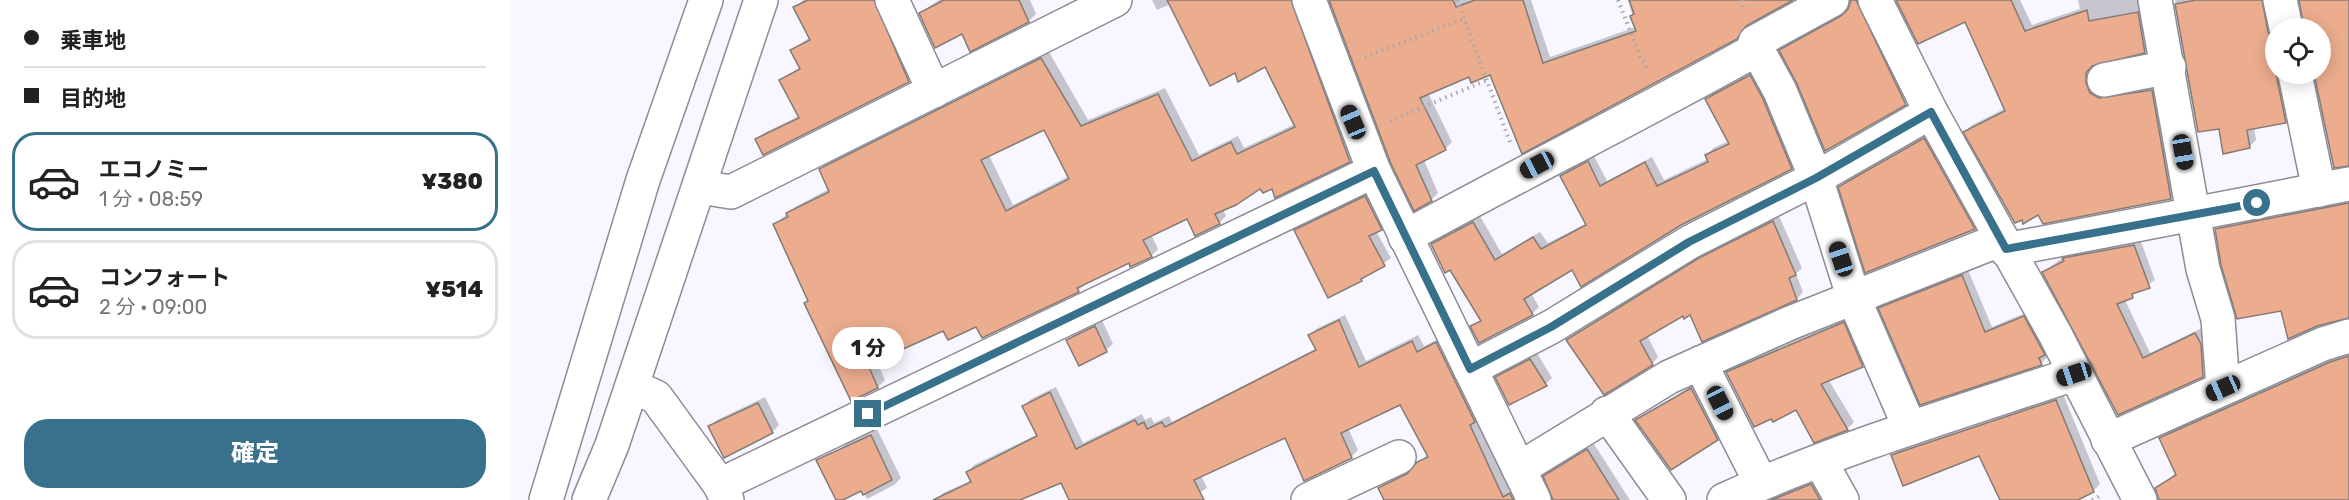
<!DOCTYPE html>
<html lang="ja">
<meta charset="utf-8">
<style>
:root{--surface:#fff;--page:#f6f6f6;--text:#222;--muted:#767676;--line:#e0e0e0;--accent:#38718b}
body{margin:0;font-family:Rubik,"Noto Sans JP",sans-serif;background:var(--page);color:var(--text);height:100vh;display:flex;flex-direction:column;font-size:22px;white-space:nowrap}
*{box-sizing:border-box;margin:0}
p{font-size:20px;color:var(--muted)}
.icon{flex:none;width:33px;height:33px;fill:none;stroke:currentColor;stroke-width:2;stroke-linecap:round;stroke-linejoin:round}
.map{position:relative;flex:1;overflow:hidden}
.panel{display:flex;flex-direction:column;background:var(--surface);width:510px}
.panel>*{flex:none}
.guide{display:grid;align-content:center;height:132px;padding:0 24px;background:var(--surface)}
.tools{position:absolute;left:1755px;top:18px;display:grid;gap:12px}
.tools a{display:grid;place-items:center;width:66px;height:66px;border-radius:50%;background:var(--surface);box-shadow:0 3px 15px #0003;font-size:30px}
.end{position:absolute;width:27px;height:27px;margin:-14px;border:8px solid #38718b;background:#fff;box-shadow:0 0 0 3px #fff}
.from{border-radius:50%}
.bubble{position:absolute;height:42px;border-radius:21px;background:var(--surface);box-shadow:0 3px 15px #0003;font-size:20px;font-weight:800;line-height:42px;text-align:center}
.car{position:absolute;width:18px;height:36px;margin:-18px -9px;border-radius:8px;box-shadow:0 0 4px 2px #0007;background:linear-gradient(#222 24%,#8ab4d8 0 40%,#222 0 76%,#8ab4d8 0 86%,#222 0)}
.guide b{display:flex;align-items:center;gap:21px;height:57px;font-size:22px}
.guide b+b{border-top:2px solid var(--line)}
.guide i{width:15px;height:15px;background:var(--text)}
ul{padding:0;list-style:none}
li{display:flex;align-items:center;gap:18px;height:99px;margin:0 12px 9px;padding:0 12px;border:3px solid var(--line);border-radius:24px}
li div{flex:1}
li b{display:block;font-size:22px}
li em{font-style:normal;font-weight:800}
li.active{border-color:var(--accent)}
li>.icon{width:54px;height:54px;stroke-width:1.5}
.button{display:flex;gap:12px;margin-top:auto;padding:12px 24px}
.button a{flex:1;height:69px;border-radius:24px;background:var(--accent);color:#fff;font-size:24px;font-weight:800;line-height:69px;text-align:center}
main{display:flex;flex:1;min-height:0}
.map>svg:first-child{display:block}
.shadow{fill:#0003;fill-rule:evenodd}
.building{fill:#ecad8f;stroke:#847a75;stroke-width:1.5;fill-rule:evenodd}
.lines{fill:none;stroke-linecap:round;stroke-linejoin:round}
.minor-casing{stroke:#8d8b95;stroke-width:36}
.path{stroke:#a8a6ad;stroke-width:4;stroke-dasharray:1.5 4.5;stroke-linecap:butt}
.minor{stroke:#fff;stroke-width:33}
.route{stroke:#38718b;stroke-width:8}
</style>
<main>
<section class="panel">
<div class="guide">
<b><i class="from"></i>乗車地</b>
<b><i></i>目的地</b>
</div>
<ul>
<li class="active"><svg class="icon" aria-label="car" viewBox="0 0 24 24"><path d="M5 17H2v-5l4-1 3-4h7l3 4 3 1v5h-3M9 17h6M6 11h13"/><circle cx="7" cy="17" r="2"/><circle cx="17" cy="17" r="2"/></svg><div><b>エコノミー</b><p>1 分 · 08:59</p></div><em>¥380</em></li>
<li><svg class="icon" aria-label="car" viewBox="0 0 24 24"><path d="M5 17H2v-5l4-1 3-4h7l3 4 3 1v5h-3M9 17h6M6 11h13"/><circle cx="7" cy="17" r="2"/><circle cx="17" cy="17" r="2"/></svg><div><b>コンフォート</b><p>2 分 · 09:00</p></div><em>¥514</em></li>
</ul>
<div class="button"><a>確定</a></div>
</section>
<div class="map">
<svg width="1839" height="500" viewBox="0 0 1839 500">
<rect width="100%" height="100%" fill="#f8f6ff"/>
<g class="shadow">
<polygon points="293,0 373,0 406,73 398,81 247,140 254,133 289,116 271,80 291,67 282,50 300,37 285,8"/>
<polygon points="429,0 520,0 526,14 519,21 460,50 452,32 410,13"/>
<path d="M642,0H788L846,153L839,160L766,195L762,187H751L713,209L716,216L709,223L678,217L641,234L648,249L641,256L619,261L575,284L568,291L466,325L434,329L366,360L375,380L368,387L342,399L295,304L299,300L264,225L285,207L319,189L310,170L317,163L539,52L578,120L655,88L689,155L728,136L734,148L785,124L756,65L725,71L661,4L647,10ZM534,128L559,176L503,205L479,155Z"/>
<polygon points="821,0 1021,0 1040,57 1126,27 1118,0 1280,0 1239,22 1226,38 960,75 918,93 942,142 935,149 914,160 928,193 921,200"/>
<polygon points="1342,0 1354,0 1402,96 1395,103 1316,149 1289,83 1271,51 1278,44 1340,7"/>
<polygon points="1388,0 1510,0 1522,25 1570,9 1568,0 1634,0 1642,44 1635,51 1583,65 1582,75 1649,83 1668,191 1661,198 1529,213 1455,132 1462,125 1496,108 1456,20"/>
<polygon points="1665,0 1759,0 1766,28 1766,74 1776,74 1782,115 1775,122 1744,127 1746,140 1739,147 1710,127 1689,131"/>
<polygon points="1247,69 1288,161 1281,168 1063,268 1021,293 1029,307 1022,314 962,327 972,319 940,268 922,245 929,238 970,216 992,254 1030,232 1038,243 1077,223 1052,176 1059,169 1084,156 1097,181 1142,157 1154,180 1198,159 1197,155 1203,148 1219,141 1197,99 1204,92"/>
<polygon points="1421,132 1471,222 1464,228 1330,187 1337,180"/>
<polygon points="862,190 878,222 866,231 881,258 851,280 786,231 792,224"/>
<polygon points="1839,199 1839,317 1772,309 1707,229 1713,223"/>
<polygon points="1269,216 1292,268 1286,274 1293,292 1287,299 1193,340 1180,313 1173,314 1137,335 1148,357 1142,364 1058,340 1197,252"/>
<polygon points="1630,239 1645,280 1615,300 1640,353 1692,328 1699,369 1693,376 1608,413 1533,272 1561,252"/>
<polygon points="1458,270 1482,327 1520,311 1540,347 1535,352 1537,357 1531,364 1370,308 1377,302"/>
<polygon points="835,315 856,361 908,335 914,346 933,337 996,483 1001,491 1007,487 1015,500 875,500 870,488 876,481 903,469 918,454 891,403 838,428 848,450 841,457 775,436 691,475 697,488 679,500 561,500 552,481 509,500 427,499 433,493 462,480 458,472 464,465 528,434 514,406 521,399 546,387 573,443 632,414 635,420 641,417 644,423 659,416 662,422 807,348 800,335 806,329"/>
<polygon points="1340,316 1359,359 1352,366 1318,379 1344,422 1337,429 1286,408 1218,373 1224,366"/>
<polygon points="592,320 603,344 596,350 570,364 558,340 565,333"/>
<polygon points="1839,352 1839,500 1664,500 1654,483 1666,473 1651,438 1657,432"/>
<polygon points="1027,353 1042,378 1036,384 987,377 994,371"/>
<polygon points="1188,382 1214,433 1207,439 1127,420"/>
<polygon points="1553,394 1590,484 1583,491 1564,500 1492,500 1470,454 1383,455 1389,448"/>
<polygon points="255,397 269,425 262,432 200,426 207,420"/>
<polygon points="367,429 391,478 384,485 357,499 331,449 338,442"/>
<polygon points="1084,444 1120,500 1044,500 1035,477"/>
<polygon points="1308,478 1321,500 1256,500"/>
</g>
<g class="building">
<polygon points="298,0 364,0 399,82 253,155 245,139 289,118 269,80 290,69 280,50 300,40 283,7"/>
<polygon points="434,0 509,0 519,22 460,52 452,34 425,48 409,13"/>
<path d="M657,0H781L840,162L765,198L762,189L753,193L750,189L726,205L705,214L710,224L685,236L677,219L633,240L642,257L620,267L619,263L567,288L569,292L472,338L466,327L438,340L433,331L358,365L368,388L341,401L294,303L298,301L263,224L278,217L276,213L319,192L309,169L531,58L571,126L648,94L682,161L721,142L727,154L785,127L755,67L728,82L725,73L700,86ZM534,130L559,179L496,211L471,160Z"/>
<polygon points="819,0 943,0 946,7 965,0 1013,0 1033,63 1126,31 1120,16 1124,14 1119,0 1283,0 1236,26 1227,39 1012,154 980,75 961,83 959,77 910,98 936,150 906,165 922,201 904,211 881,164"/>
<polygon points="1341,0 1346,0 1396,105 1315,151 1287,84 1269,50 1331,16 1338,9"/>
<polygon points="1386,0 1501,0 1515,31 1577,10 1579,21 1628,12 1635,53 1582,66 1576,73 1576,83 1580,93 1589,98 1642,90 1661,199 1533,224 1528,215 1513,224 1512,220 1505,223 1453,132 1495,111 1455,22 1408,44"/>
<polygon points="1686,0 1752,0 1758,32 1766,43 1766,74 1776,123 1737,130 1740,148 1713,154 1709,129 1688,132 1665,4"/>
<polygon points="1789,0 1839,0 1839,166 1824,168 1804,74 1810,74 1810,28 1794,28"/>
<polygon points="1240,75 1253,99 1282,169 1171,225 1071,287 1062,270 1014,299 1023,315 969,343 960,326 971,321 940,270 935,273 921,244 963,222 985,260 1023,237 1031,249 1076,225 1050,176 1078,161 1090,186 1135,162 1147,186 1198,162 1195,155 1219,144 1195,99"/>
<polygon points="1414,138 1465,229 1355,273 1328,187"/>
<polygon points="855,196 872,230 859,236 875,266 851,279 852,281 818,298 784,230"/>
<polygon points="1839,203 1839,318 1807,326 1778,339 1771,311 1727,319 1711,265 1705,229"/>
<polygon points="1263,221 1286,275 1279,278 1287,300 1192,342 1180,315 1174,319 1173,316 1130,341 1143,365 1094,395 1056,340 1189,258"/>
<polygon points="1624,245 1640,288 1622,294 1623,298 1607,304 1633,358 1685,333 1691,344 1693,377 1608,415 1532,272 1554,261 1552,258"/>
<polygon points="1452,275 1475,332 1514,316 1535,355 1529,358 1532,365 1410,405 1368,308"/>
<polygon points="829,320 849,367 902,341 907,352 926,342 965,422 960,425 993,497 1000,493 1003,500 874,500 868,488 897,474 907,462 918,457 890,405 831,433 842,458 794,481 775,438 684,480 694,500 559,500 551,483 510,500 423,500 461,482 456,472 527,436 512,406 540,392 566,449 625,420 628,425 634,422 637,429 652,422 655,427 806,350 798,335"/>
<polygon points="1334,322 1353,367 1311,384 1338,430 1304,443 1286,410 1263,422 1261,419 1244,427 1216,372"/>
<polygon points="585,326 597,352 569,366 556,340"/>
<polygon points="1839,356 1839,500 1649,500 1645,488 1666,475 1649,438 1820,362"/>
<polygon points="1020,359 1037,386 999,405 985,377"/>
<polygon points="1181,388 1208,440 1161,470 1125,420"/>
<polygon points="1546,400 1584,492 1568,500 1490,500 1469,456 1393,486 1381,455"/>
<polygon points="248,403 263,433 214,458 198,426"/>
<polygon points="361,435 382,480 353,495 351,491 333,500 326,500 306,460"/>
<polygon points="1077,449 1109,500 1043,500 1033,476"/>
<polygon points="1301,484 1310,500 1261,500 1264,499"/>
</g>
<g class="lines">
<defs>
<g id="minor">
<polyline points="382,0 424,91"/>
<polyline points="799,0 864,171 1024,500"/>
<polyline points="1365,0 1421,112 1545,334 1630,500"/>
<polyline points="1645,0 1693,269 1708,319 1713,388"/>
<polyline points="1770,0 1776,28"/>
<polyline points="1247,49 1270,91 1306,178 1344,299 1400,428"/>
<polyline points="1785,74 1809,190"/>
<polyline points="1594,80 1659,67"/>
<polyline points="190,187 221,192 605,0"/>
<path d="M895,237C1012,173 1131,114 1247,49L1245,42L1322,0"/>
<polyline points="1496,250 1839,184"/>
<polyline points="1190,363 1251,483"/>
<polyline points="960,369 1041,327 1180,242 1306,178 1421,112"/>
<polyline points="122,386 146,397 210,485 217,500"/>
<polyline points="1097,413 1159,500"/>
<polyline points="1598,440 1813,344 1839,336"/>
<polyline points="1310,461 1332,500"/>
<polyline points="1009,469 1159,377 1280,323 1492,239"/>
<polyline points="210,485 864,171"/>
<polyline points="36,500 133,180 196,0"/>
<polyline points="79,500 102,445 251,0"/>
<polyline points="798,500 889,457"/>
<path d="M1214,500C1327,449 1447,413 1564,374"/>
</g>
</defs>
<use href="#minor" class="minor-casing"/>
<g class="path">
<polyline points="947,0 1001,145"/>
<polyline points="1108,0 1130,56 1139,71"/>
<polyline points="1231,0 1235,11"/>
<polyline points="855,57 954,19"/>
<polyline points="880,121 977,80"/>
<polyline points="1582,500 1592,495"/>
</g>
<use href="#minor" class="minor"/>
</g>
<g class="lines">
<polyline class="route" points="358,414 864,171 960,369 1041,327 1179,242 1306,178 1421,112 1496,249 1747,203"/>
</g>
</svg>
<div class="tools">
<a><svg class="icon" aria-label="locate" viewBox="0 0 24 24"><circle cx="12" cy="12" r="6"/><path d="M12 2v4M12 18v4M2 12h4M18 12h4"/></svg></a>
</div>
<i class="end from" style="left:1747px;top:203px"></i>
<i class="end" style="left:358px;top:414px"></i>
<div class="bubble" style="left:322px;top:327px;width:72px">1 分</div>
<i class="car" style="left:843px;top:122px;rotate:337deg"></i>
<i class="car" style="left:1673px;top:152px;rotate:170deg"></i>
<i class="car" style="left:1027px;top:165px;rotate:242deg"></i>
<i class="car" style="left:1331px;top:259px;rotate:342deg"></i>
<i class="car" style="left:1564px;top:374px;rotate:252deg"></i>
<i class="car" style="left:1713px;top:388px;rotate:246deg"></i>
<i class="car" style="left:1210px;top:403px;rotate:153deg"></i>
</div>
</main>
